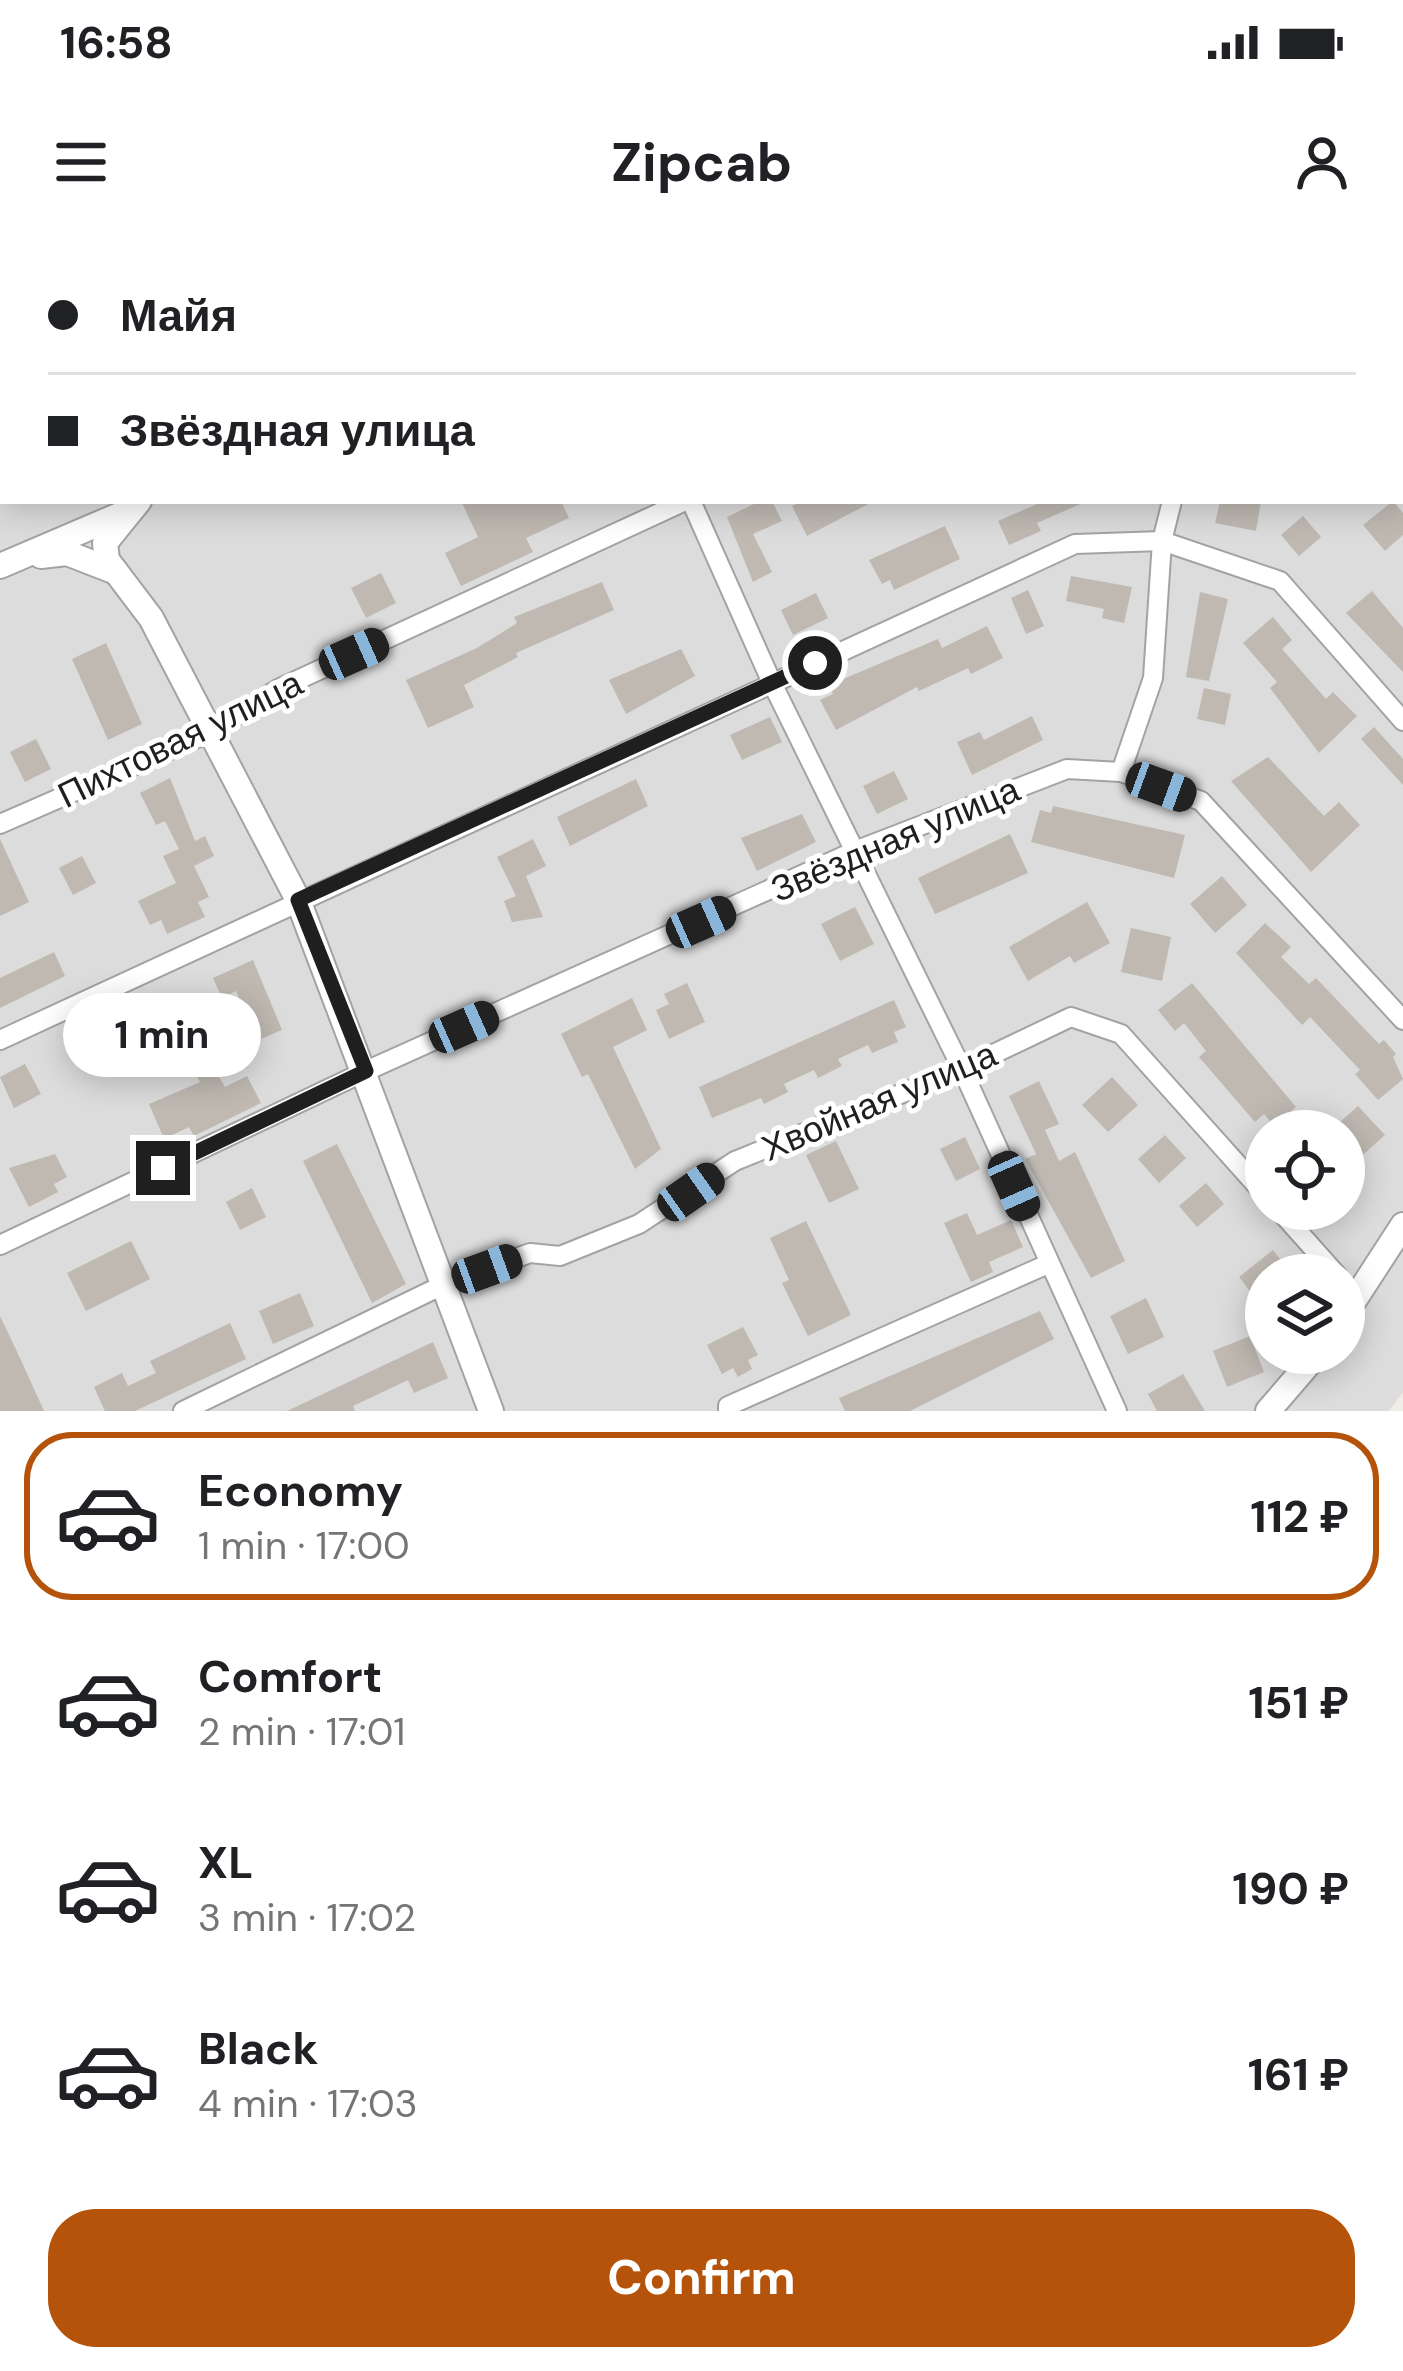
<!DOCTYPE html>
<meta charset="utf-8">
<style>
:root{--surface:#fff;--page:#f2f2f2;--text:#202124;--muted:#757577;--line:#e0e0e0;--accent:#b45309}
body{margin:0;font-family:"DM Sans",sans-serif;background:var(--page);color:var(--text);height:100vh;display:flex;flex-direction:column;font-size:45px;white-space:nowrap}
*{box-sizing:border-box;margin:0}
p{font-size:39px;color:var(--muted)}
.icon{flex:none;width:66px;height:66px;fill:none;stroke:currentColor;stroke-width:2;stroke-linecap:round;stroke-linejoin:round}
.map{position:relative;height:1171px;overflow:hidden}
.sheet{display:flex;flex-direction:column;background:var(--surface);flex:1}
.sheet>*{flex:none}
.hud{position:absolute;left:0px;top:0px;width:1404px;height:264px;box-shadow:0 6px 30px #0003;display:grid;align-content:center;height:264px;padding:0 48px;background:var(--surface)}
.controls{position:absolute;left:1245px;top:870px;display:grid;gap:24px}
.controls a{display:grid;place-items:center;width:120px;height:120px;border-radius:50%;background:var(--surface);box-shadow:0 6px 30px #0003;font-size:60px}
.end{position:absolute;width:54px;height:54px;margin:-27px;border:15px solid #1f1f1f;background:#fff;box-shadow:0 0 0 6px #fff}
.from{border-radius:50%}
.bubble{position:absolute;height:84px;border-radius:42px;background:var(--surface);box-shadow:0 6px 30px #0003;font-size:39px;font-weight:700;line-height:84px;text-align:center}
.car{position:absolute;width:36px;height:72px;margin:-36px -18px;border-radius:15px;box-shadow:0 0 9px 3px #0007;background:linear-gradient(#222 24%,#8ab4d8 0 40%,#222 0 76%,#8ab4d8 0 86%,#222 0)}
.hud b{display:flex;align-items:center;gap:42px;height:114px;font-size:45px}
.hud b+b{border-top:3px solid var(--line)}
.hud i{width:30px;height:30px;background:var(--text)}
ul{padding:21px 0 0;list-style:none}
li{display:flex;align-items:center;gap:36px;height:168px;margin:0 24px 18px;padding:0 24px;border:6px solid transparent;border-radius:48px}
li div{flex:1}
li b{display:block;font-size:45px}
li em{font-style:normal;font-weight:700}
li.current{border-color:var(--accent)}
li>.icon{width:108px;height:108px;stroke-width:1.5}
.button{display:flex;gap:24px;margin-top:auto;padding:24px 48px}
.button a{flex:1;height:138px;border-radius:48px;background:var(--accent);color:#fff;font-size:48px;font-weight:700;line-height:138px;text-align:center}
.status{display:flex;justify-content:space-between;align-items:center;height:84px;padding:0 60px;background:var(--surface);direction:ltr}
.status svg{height:33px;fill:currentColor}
header{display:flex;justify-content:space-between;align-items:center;height:156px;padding:0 48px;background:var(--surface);font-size:54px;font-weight:700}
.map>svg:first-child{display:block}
.residential{fill:#dddcdc;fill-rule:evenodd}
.building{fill:#bfb9b2}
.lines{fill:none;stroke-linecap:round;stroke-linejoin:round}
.minor-casing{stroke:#a3a3a3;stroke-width:22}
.tertiary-casing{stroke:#a3a3a3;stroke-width:28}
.minor{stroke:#fff;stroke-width:18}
.tertiary{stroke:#fff;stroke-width:24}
.route{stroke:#1f1f1f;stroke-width:15}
.labels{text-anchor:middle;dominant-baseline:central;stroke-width:10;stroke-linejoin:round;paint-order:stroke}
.street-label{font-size:36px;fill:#1f1f1f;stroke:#fff}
</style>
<div class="status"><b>16:58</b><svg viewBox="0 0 49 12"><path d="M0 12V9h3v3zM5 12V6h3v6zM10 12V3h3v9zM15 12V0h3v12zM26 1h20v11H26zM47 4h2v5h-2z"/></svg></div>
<header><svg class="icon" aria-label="menu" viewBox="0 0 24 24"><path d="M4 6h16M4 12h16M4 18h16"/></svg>Zipcab<svg class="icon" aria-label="person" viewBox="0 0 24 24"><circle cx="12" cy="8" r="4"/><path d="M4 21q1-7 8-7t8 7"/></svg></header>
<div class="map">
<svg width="1403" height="1171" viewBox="0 0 1403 1171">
<rect width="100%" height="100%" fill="#efede5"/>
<path class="residential" d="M0,0H1403V1152L1389,1171H0ZM3,3H1401V261H3ZM1266,891H1344V969H1266ZM1266,1035H1344V1113H1266Z"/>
<g class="building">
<polygon points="461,261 561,261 569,278 526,298 533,312 461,346 445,313 478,297"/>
<polygon points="760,261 772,261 782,281 753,294 772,332 753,342 727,277"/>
<polygon points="803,261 874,261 807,296 792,266"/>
<polygon points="1044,261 1087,261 1037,283 1041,291 1009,305 998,281"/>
<polygon points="1220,261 1261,261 1256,291 1215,283"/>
<polygon points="1393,261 1403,273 1403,295 1385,311 1363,285"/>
<polygon points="1303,276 1321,297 1299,316 1281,295"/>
<polygon points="945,286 960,319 894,350 890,340 882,344 869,320"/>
<polygon points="381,333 396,363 366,378 351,348"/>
<polygon points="1071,336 1132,347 1124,383 1102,378 1104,369 1066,361"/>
<polygon points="602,342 614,370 516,413 518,417 464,445 474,467 428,488 406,440 477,408 517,383 514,377"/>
<polygon points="1028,350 1044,386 1026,394 1011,358"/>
<polygon points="1372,351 1403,388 1403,432 1346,373"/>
<polygon points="1200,352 1228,359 1209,441 1186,437"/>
<polygon points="816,353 828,378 793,395 781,370"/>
<polygon points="1273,377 1292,400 1282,409 1326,459 1333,452 1357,476 1319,513 1270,448 1277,442 1243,403"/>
<polygon points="987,386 1003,418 971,434 968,428 919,451 917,447 836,490 820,460 833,454 829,445 938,399 942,408"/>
<polygon points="106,403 142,484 108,500 72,419"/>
<polygon points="681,409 695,436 626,474 609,440"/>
<polygon points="1204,448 1231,454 1225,485 1197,479"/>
<polygon points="1032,476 1043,500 972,535 957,502 980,492 984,500"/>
<polygon points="770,477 782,502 742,520 730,495"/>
<polygon points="1374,487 1403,519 1403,545 1361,499"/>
<polygon points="36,499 51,529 25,542 10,512"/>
<polygon points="1268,517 1324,576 1339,562 1360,585 1311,632 1231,541"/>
<polygon points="894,531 908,559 877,574 863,546"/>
<polygon points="170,538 195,601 205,596 214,616 194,626 209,657 198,662 205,677 167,694 161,680 150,685 138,661 176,643 163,616 179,609 165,581 156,585 140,553"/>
<polygon points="636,539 648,566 570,606 557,577"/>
<polygon points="1053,566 1185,595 1174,638 1031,602 1040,570 1051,573"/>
<polygon points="802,574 816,602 757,631 741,598"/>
<polygon points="1010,594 1028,633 935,674 918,638"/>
<polygon points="0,599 29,662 0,676"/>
<polygon points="533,599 546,626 526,636 543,677 512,682 504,661 516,656 497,617"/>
<polygon points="82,616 96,643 73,655 59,628"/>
<polygon points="1222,636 1247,665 1215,693 1190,664"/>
<polygon points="1087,662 1110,703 1074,723 1070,716 1028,741 1009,707"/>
<polygon points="855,667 874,704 840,721 821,684"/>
<polygon points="1265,683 1291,707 1281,717 1309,744 1316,738 1379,804 1384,800 1396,814 1393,817 1403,839 1378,860 1355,834 1360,830 1310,777 1302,785 1236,713"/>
<polygon points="1131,688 1171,697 1162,741 1121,732"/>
<polygon points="54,712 65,736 0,768 0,738"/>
<polygon points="253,720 282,790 259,800 236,751 222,758 213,738"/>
<polygon points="687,743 705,782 669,799 656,770 669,764 664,754"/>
<polygon points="1192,743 1296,867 1274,886 1264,874 1255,882 1199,817 1206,811 1184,783 1175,791 1158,770"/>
<polygon points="632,758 647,790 613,807 661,909 635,929 588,834 582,837 561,794"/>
<polygon points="894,760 906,787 894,792 898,802 872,813 868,805 838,819 842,826 818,838 814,830 784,844 788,852 764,864 761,858 712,878 699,847"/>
<polygon points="195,795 225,847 247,836 261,863 194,896 189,887 164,899 149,864 200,842 180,802"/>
<polygon points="25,824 41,854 14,868 0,837"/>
<polygon points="1112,837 1138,865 1108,892 1082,865"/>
<polygon points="1039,841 1059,884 1045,890 1059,921 1075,912 1125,1021 1091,1038 1025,919 1036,914 1009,856"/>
<polygon points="1358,866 1385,895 1357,920 1352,914 1344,921 1344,891 1330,891"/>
<polygon points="1165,895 1186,918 1159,943 1138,919"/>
<polygon points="965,897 980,929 956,941 940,909"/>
<polygon points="836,901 859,949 829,963 806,915"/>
<polygon points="337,904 406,1044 372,1063 303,921"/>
<polygon points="55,914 67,937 54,944 58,952 29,967 9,928"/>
<polygon points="1206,943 1224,964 1197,987 1179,966"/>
<polygon points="252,948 266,977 240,990 226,962"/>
<polygon points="967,973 977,995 1011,980 1023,1007 989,1022 993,1032 971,1042 944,983"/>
<polygon points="806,981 851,1075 808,1096 782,1043 789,1040 770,998"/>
<polygon points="131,1001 150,1039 86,1071 67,1033"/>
<polygon points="1273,1010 1292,1035 1266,1035 1266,1072 1239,1037"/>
<polygon points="300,1053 314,1086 273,1104 259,1071"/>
<polygon points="1146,1058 1164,1097 1128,1114 1110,1076"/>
<polygon points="1040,1071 1054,1099 910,1171 845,1171 839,1158"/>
<polygon points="0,1076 19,1116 44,1171 0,1171"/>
<polygon points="230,1083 246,1119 135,1171 105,1171 94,1147 122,1133 128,1146 156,1133 150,1121"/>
<polygon points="743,1087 758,1115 748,1120 752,1129 738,1137 733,1128 722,1134 707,1105"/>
<polygon points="1250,1096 1264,1132 1227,1147 1213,1111"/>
<polygon points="433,1102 448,1138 414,1153 408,1140 353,1166 355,1171 287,1171"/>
<polygon points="1183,1134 1205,1171 1157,1171 1148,1154"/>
</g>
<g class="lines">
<defs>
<g id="minor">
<polyline points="566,0 567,3"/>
<polyline points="691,3 698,0"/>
<polyline points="1231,3 1232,0"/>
<polyline points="0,32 3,31"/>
<polyline points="1401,191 1403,194"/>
<polyline points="691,261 772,443 962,829 1117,1171"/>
<polyline points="1121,532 1153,438 1162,301 1172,261"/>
<polyline points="0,584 211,492 278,449 685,261"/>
<polyline points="0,800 1075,304 1162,301 1280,341 1403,481"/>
<polyline points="1278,969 1337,1035"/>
<polyline points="0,1005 366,831 855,611 1067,529 1121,532 1201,561 1403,780"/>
<polyline points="183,1171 443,1045 530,1013 560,1016 639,984 735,921 962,829 1071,777 1121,794 1266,956"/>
<polyline points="728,1171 728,1166 1048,1024"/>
</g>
<g id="tertiary">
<polyline points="54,0 55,3"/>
<polyline points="139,261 105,303 107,320 151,378 298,660 491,1171"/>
<polyline points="41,316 67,313 116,332"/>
<polyline points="0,326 124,273"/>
<polyline points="1344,1076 1403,985"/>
<polyline points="1268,1171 1318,1113"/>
</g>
</defs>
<use href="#minor" class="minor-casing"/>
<use href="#tertiary" class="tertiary-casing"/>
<use href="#minor" class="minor"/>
<use href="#tertiary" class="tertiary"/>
</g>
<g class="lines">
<polyline class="route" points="163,928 366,831 298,660 815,423"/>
</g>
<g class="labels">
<g class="street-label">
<text transform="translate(180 499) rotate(-26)">Пихтовая улица</text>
<text transform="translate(895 599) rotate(-23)">Звёздная улица</text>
<text transform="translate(879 861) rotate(-23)">Хвойная улица</text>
</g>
</g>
</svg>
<div class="controls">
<a><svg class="icon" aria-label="locate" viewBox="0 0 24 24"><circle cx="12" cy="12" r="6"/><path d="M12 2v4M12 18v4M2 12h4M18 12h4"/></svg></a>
<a><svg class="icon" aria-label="layers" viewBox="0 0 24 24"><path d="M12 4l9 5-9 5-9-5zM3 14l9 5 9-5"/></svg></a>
</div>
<i class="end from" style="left:815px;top:423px"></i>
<i class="end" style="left:163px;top:928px"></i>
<div class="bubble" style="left:63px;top:753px;width:198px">1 min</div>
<i class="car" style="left:354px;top:414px;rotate:66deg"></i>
<i class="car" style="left:1161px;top:547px;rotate:110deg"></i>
<i class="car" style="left:701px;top:682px;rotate:66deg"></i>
<i class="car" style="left:464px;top:787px;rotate:66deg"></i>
<i class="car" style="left:1014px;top:946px;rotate:156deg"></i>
<i class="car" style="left:691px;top:952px;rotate:55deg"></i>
<i class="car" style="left:487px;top:1029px;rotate:70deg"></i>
<div class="hud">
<b><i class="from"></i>Майя</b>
<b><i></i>Звёздная улица</b>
</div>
</div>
<section class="sheet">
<ul>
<li class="current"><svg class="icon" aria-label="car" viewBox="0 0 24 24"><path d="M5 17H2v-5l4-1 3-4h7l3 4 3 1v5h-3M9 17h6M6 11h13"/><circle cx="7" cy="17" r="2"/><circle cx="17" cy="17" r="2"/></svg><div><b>Economy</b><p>1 min · 17:00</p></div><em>112 ₽</em></li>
<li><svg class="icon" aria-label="car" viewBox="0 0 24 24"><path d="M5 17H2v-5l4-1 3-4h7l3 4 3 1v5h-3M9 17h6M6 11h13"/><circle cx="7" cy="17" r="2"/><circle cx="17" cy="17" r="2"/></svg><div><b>Comfort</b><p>2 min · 17:01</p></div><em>151 ₽</em></li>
<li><svg class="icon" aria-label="car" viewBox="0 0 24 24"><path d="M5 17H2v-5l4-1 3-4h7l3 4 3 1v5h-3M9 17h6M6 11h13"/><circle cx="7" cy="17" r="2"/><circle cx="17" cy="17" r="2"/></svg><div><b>XL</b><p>3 min · 17:02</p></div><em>190 ₽</em></li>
<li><svg class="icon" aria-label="car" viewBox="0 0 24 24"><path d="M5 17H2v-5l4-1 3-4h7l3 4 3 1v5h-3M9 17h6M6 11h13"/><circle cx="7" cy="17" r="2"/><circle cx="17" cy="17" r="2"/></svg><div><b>Black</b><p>4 min · 17:03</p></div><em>161 ₽</em></li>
</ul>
<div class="button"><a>Confirm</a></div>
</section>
